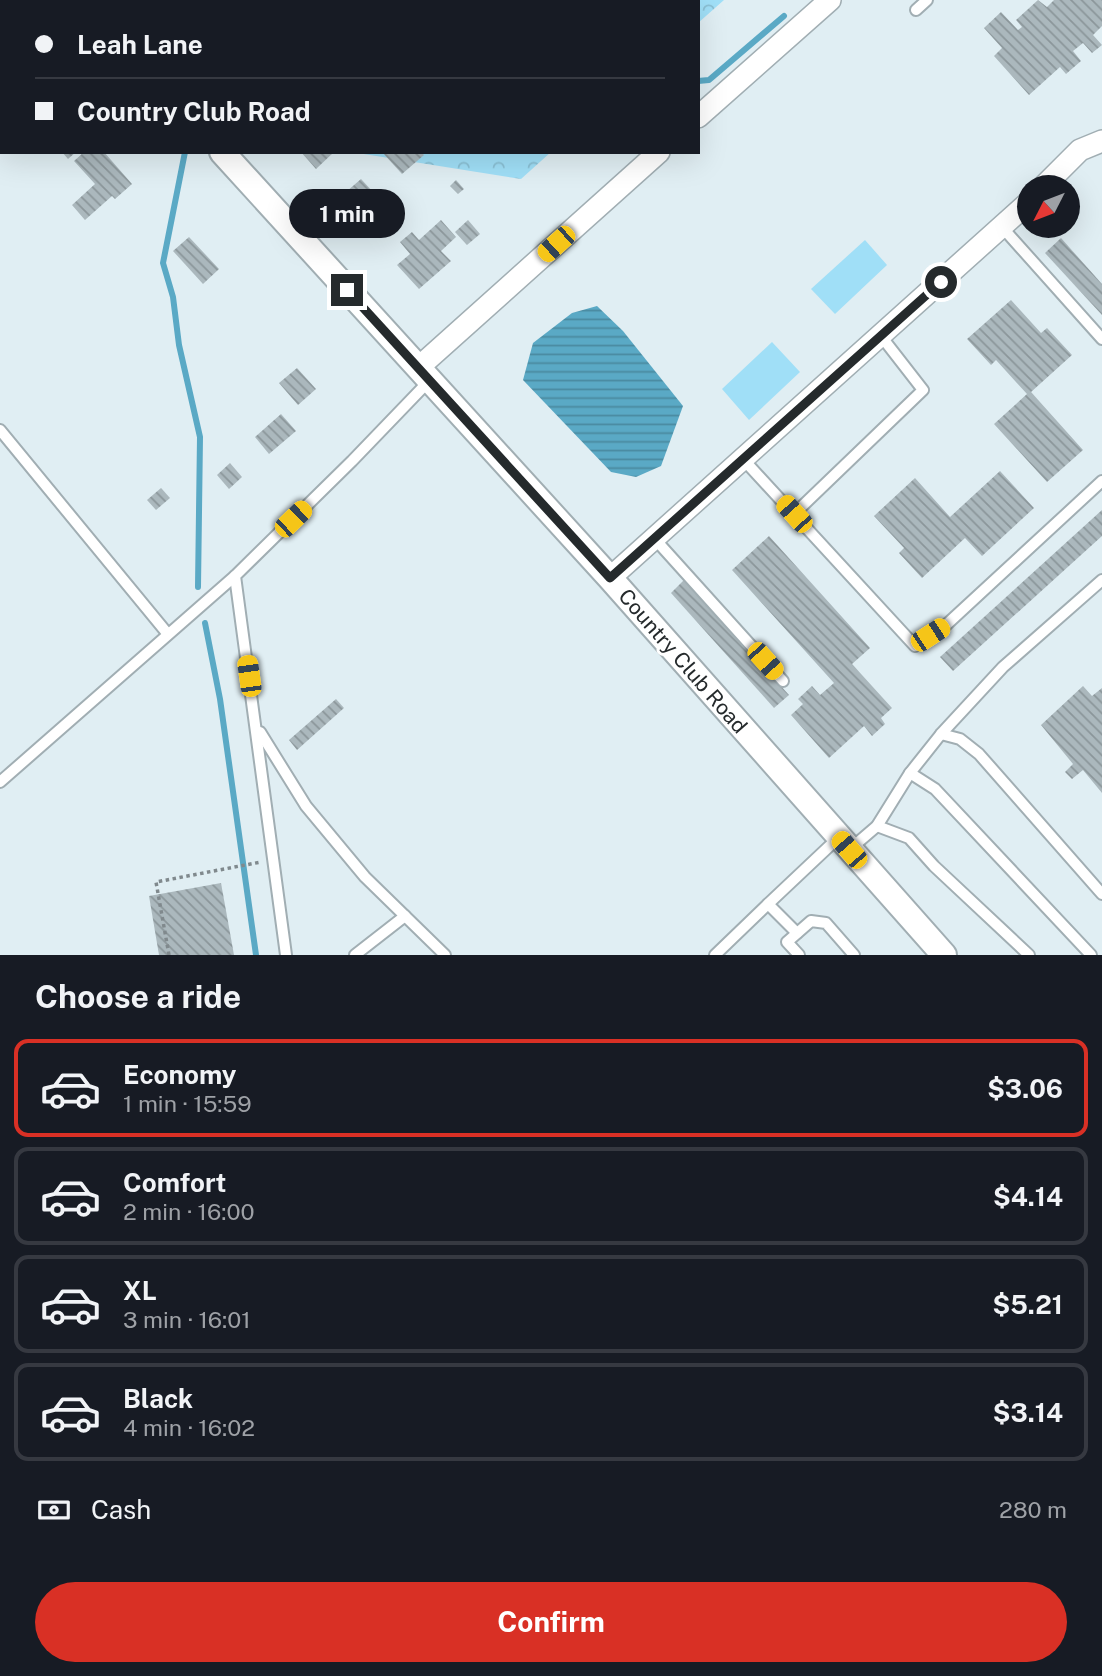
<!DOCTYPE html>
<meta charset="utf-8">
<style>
:root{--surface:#171b24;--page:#242831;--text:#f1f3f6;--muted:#9ea1a6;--line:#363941;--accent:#d93025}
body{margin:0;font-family:"Public Sans",sans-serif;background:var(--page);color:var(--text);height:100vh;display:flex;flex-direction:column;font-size:26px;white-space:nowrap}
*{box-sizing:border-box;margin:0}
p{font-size:23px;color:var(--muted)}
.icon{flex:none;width:38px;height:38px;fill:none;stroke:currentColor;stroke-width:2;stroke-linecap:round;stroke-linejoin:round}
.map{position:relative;height:955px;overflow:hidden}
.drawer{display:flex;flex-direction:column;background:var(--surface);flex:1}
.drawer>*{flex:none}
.hud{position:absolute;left:0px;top:0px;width:700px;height:154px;box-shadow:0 7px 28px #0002;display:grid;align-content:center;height:154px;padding:0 35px;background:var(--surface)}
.needle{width:46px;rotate:228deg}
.fabs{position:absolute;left:1017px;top:175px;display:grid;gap:14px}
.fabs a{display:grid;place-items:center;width:63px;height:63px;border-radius:50%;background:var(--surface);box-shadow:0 7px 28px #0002;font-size:35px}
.end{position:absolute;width:32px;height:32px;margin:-16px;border:9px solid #252a2c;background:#fff;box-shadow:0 0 0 4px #fff}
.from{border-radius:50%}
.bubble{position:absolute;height:49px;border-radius:24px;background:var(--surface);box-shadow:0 7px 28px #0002;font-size:23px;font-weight:700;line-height:49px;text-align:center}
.car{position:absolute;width:21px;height:42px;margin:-21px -10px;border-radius:9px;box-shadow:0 0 5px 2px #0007;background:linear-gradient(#f5c518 24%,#345 0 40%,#f5c518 0 76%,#345 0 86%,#f5c518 0)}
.hud b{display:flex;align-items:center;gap:24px;height:66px;font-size:26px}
.hud b+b{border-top:2px solid var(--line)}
.hud i{width:18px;height:18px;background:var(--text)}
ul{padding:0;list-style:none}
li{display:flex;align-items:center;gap:21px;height:98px;margin:0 14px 10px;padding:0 21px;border:4px solid var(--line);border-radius:14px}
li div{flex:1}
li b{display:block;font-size:26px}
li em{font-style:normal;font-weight:700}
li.current{border-color:var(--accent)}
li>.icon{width:63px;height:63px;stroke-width:1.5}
h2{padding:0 35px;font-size:32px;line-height:84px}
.pay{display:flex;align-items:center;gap:18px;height:77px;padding:0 35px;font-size:26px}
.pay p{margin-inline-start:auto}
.button{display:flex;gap:14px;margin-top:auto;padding:14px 35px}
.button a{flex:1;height:80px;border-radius:42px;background:var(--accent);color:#fff;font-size:28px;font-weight:700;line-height:80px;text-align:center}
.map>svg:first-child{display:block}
.forest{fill:url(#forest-crowns)}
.park{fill:url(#park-dots)}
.garden{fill:#a0dff7}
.water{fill:url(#water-rules)}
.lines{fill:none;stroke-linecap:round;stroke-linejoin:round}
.stream{stroke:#5aa9c5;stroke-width:6}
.building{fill:url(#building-back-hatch)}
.service-casing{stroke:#a1aeb3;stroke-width:14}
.minor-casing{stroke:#a1aeb3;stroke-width:24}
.tertiary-casing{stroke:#a1aeb3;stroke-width:28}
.path{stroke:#80898d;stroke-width:3.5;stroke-dasharray:3.5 3.5;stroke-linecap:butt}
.service{stroke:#fff;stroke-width:10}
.minor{stroke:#fff;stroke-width:21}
.tertiary{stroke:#fff;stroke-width:24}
.route{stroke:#252a2c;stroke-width:9}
.labels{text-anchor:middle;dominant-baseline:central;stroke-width:6;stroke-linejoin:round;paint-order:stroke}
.street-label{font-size:21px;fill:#252a2c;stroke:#fff}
</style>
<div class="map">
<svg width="1102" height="955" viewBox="0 0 1102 955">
<defs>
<pattern id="forest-crowns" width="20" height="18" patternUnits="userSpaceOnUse" patternTransform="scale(1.75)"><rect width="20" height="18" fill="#a0dff7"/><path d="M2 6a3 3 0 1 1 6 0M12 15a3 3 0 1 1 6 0" fill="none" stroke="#8ac0d4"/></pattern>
<pattern id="park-dots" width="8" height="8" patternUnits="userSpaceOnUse" patternTransform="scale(1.75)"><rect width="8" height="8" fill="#a0dff7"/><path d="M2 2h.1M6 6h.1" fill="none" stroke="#8ac0d4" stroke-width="1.8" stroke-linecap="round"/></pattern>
<pattern id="water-rules" width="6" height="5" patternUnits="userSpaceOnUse" patternTransform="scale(1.75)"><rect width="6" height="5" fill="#5aa9c5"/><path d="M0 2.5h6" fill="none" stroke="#4a8aa0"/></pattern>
<pattern id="building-back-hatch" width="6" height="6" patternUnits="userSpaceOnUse" patternTransform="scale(1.75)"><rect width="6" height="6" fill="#abb8bd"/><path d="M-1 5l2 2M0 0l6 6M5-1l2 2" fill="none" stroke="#8b969a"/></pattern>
</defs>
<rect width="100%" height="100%" fill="#e0eef3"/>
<g class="forest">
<polygon points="138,0 724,0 698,23 698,2"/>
<polygon points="351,152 551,152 521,179"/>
</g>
<polygon class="park" points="113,0 351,0 349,2"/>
<g class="garden">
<polygon points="865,240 887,265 835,314 811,289"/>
<polygon points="772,342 800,372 749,420 722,389"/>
</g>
<polygon class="water" points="597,306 623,331 683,406 661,466 636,477 611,472 523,380 533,343 572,313"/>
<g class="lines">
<g class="stream">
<polyline points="262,2 263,0"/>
<polyline points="698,81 709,80 784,16"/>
<polyline points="185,152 163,263 173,297 179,345 200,437 198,587"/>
<polyline points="205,623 220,699 256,955"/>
</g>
</g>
<g class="building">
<polygon points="1038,0 1047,7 1054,0 1102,0 1102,26 1093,35 1102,45 1092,53 1083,43 1073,51 1081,61 1066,74 1060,67 1029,95 994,56 1002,48 984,28 1001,12 1018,30 1022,27 1016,20"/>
<polygon points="62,152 76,152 68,159"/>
<polygon points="84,152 104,152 132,184 115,199 112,196 85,220 72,205 95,184 74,161"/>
<polygon points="301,152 334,152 316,169"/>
<polygon points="382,152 421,152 424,155 402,174"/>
<polygon points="361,179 374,193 371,195 396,223 378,238 350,206 355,202 346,192"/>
<polygon points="456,180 464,189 458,194 450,186"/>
<polygon points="441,220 456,237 441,251 451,261 419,289 397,265 410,254 400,242 412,232 419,240"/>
<polygon points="468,220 480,234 467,245 455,232"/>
<polygon points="189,237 219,269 203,284 173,251"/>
<polygon points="1061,238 1102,284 1102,315 1045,253"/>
<polygon points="1011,300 1041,333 1047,328 1072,355 1031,392 1083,450 1047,482 994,424 1027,394 996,360 991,365 967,339"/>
<polygon points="297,368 316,389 298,405 279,383"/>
<polygon points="281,414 296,431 269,454 255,437"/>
<polygon points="230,463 242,477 229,489 217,475"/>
<polygon points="1000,471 1034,508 982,556 965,538 922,578 899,553 904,548 874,516 915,478 950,517"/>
<polygon points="161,488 170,498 156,510 147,500"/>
<polygon points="1102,510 1102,536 953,671 940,657"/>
<polygon points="769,536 870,648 852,664 892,708 881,718 885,724 872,736 864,726 829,758 791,715 803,704 798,699 812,686 820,695 834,683 732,570"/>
<polygon points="685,579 789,695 774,708 671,593"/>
<polygon points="1083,686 1092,696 1102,688 1102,793 1083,770 1072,779 1065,772 1073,764 1041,725"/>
<polygon points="336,699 344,708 297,750 289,740"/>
<polygon points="221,883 234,955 159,955 149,896"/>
</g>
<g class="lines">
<defs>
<g id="service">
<polyline points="229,2 230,0"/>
<polyline points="916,10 927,0"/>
<polyline points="1002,227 1102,339"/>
<polyline points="0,430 167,633"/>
<polyline points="743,459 915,646 946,625 1102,481"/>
<polyline points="794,514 923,390 881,336"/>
<polyline points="654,538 783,681"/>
<polyline points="260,732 306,806 365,877 445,955"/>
<polyline points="941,734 960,739 979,754 1102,894"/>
<polyline points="910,773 935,789 1091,955"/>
<polyline points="0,782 235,576"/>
<polyline points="877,826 909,838 934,866 1029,955"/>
<polyline points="849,850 877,826 910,773 941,734 1003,667 1102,580"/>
<polyline points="797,933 768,904 838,838"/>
<polyline points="286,955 235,576 352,461 429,381"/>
<polyline points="355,955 405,916"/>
<polyline points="715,955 768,904"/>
<polyline points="799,955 787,942 811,921 826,923 854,955"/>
</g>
<g id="minor">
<polyline points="698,117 830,0"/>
<polyline points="1043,187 1080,150 1102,141"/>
<polyline points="418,368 659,152"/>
<polyline points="610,578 1029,202"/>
</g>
<g id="tertiary">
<polyline points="84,0 85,2"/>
<polyline points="222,152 610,578 944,955"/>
</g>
</defs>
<use href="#service" class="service-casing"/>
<use href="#minor" class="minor-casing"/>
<use href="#tertiary" class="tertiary-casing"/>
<polyline class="path" points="169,955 156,882 261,862"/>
<use href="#service" class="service"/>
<use href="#minor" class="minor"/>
<use href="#tertiary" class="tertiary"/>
</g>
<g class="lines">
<polyline class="route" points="347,290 610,578 941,282"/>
</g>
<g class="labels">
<g class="street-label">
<text transform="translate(683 661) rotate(49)">Country Club Road</text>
</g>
</g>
</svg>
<div class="fabs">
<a><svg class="needle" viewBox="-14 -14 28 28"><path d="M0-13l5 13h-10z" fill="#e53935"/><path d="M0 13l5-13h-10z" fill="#9ea1a6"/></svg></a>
</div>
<i class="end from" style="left:941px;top:282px"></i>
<i class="end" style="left:347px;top:290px"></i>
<div class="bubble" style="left:289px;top:189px;width:116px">1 min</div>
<i class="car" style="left:556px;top:244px;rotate:228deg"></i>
<i class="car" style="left:794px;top:514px;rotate:318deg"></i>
<i class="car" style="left:293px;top:519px;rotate:46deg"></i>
<i class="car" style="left:930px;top:635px;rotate:57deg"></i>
<i class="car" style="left:765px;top:661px;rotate:138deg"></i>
<i class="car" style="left:249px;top:676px;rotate:352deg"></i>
<i class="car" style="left:849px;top:850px;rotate:319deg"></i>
<div class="hud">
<b><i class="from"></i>Leah Lane</b>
<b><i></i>Country Club Road</b>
</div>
</div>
<section class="drawer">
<h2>Choose a ride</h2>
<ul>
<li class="current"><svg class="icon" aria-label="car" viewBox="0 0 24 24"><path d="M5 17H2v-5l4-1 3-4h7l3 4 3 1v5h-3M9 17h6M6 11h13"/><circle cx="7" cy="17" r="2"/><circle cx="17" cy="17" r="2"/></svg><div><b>Economy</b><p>1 min · 15:59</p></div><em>$3.06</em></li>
<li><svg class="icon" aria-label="car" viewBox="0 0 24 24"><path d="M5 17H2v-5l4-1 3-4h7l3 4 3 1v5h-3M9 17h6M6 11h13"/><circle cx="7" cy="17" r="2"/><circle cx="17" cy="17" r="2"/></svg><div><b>Comfort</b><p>2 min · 16:00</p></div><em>$4.14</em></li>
<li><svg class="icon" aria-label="car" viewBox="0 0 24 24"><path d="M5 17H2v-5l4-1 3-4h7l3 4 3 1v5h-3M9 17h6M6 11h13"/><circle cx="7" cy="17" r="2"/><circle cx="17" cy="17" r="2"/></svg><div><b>XL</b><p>3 min · 16:01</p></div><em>$5.21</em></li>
<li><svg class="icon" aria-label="car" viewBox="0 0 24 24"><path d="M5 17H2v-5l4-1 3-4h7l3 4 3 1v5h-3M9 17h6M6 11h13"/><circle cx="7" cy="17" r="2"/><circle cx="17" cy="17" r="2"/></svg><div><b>Black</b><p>4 min · 16:02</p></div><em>$3.14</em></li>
</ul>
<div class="pay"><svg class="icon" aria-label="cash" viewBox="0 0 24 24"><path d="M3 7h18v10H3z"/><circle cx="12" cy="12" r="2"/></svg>Cash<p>280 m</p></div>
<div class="button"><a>Confirm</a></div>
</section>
